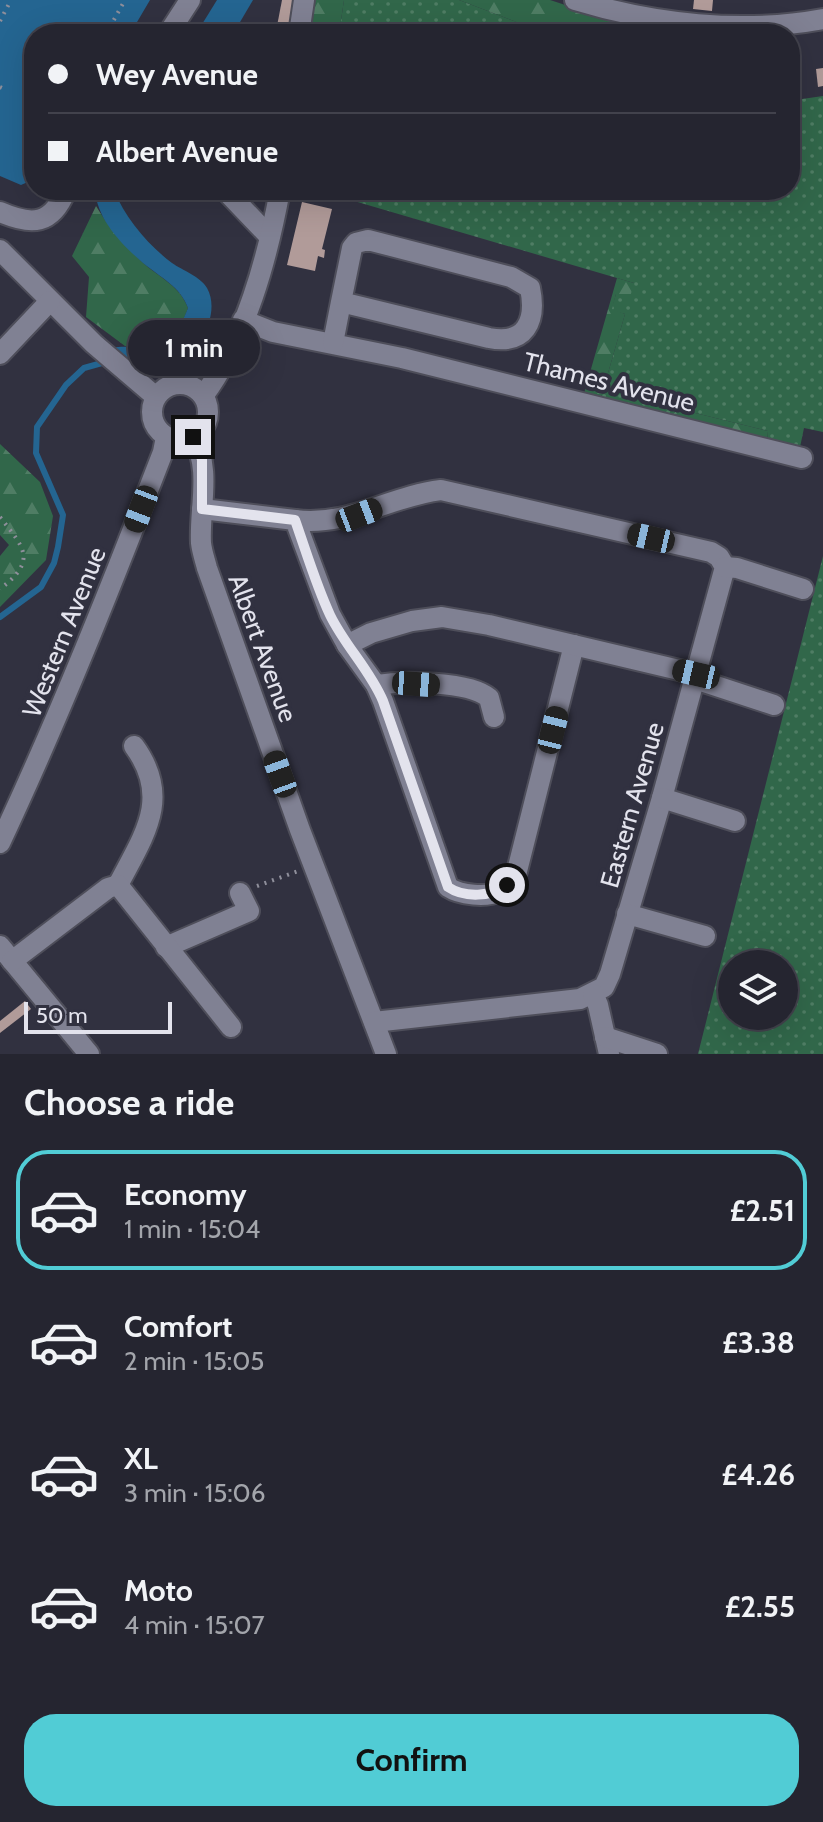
<!DOCTYPE html>
<meta charset="utf-8">
<style>
:root{--surface:#252530;--page:#2d2d38;--text:#f1f3f6;--muted:#a3a5ab;--line:#42424c;--accent:#51ccd5}
body{margin:0;font-family:Cabin,sans-serif;background:var(--page);color:var(--text);height:100vh;display:flex;flex-direction:column;font-size:30px;white-space:nowrap}
*{box-sizing:border-box;margin:0}
p{font-size:26px;color:var(--muted)}
.icon{flex:none;width:44px;height:44px;fill:none;stroke:currentColor;stroke-width:2;stroke-linecap:round;stroke-linejoin:round}
.map{position:relative;height:1054px;overflow:hidden}
.details{display:flex;flex-direction:column;background:var(--surface);flex:1}
.details>*{flex:none}
.banner{position:absolute;left:24px;top:24px;width:776px;height:176px;border-radius:32px;box-shadow:0 8px 32px #0002,0 0 0 2px var(--line);display:grid;align-content:center;height:176px;padding:0 24px;background:var(--surface)}
.fabs{position:absolute;left:718px;top:950px;display:grid;gap:16px}
.fabs a{display:grid;place-items:center;width:80px;height:80px;border-radius:50%;background:var(--surface);box-shadow:0 8px 32px #0002,0 0 0 2px var(--line);font-size:40px}
.scale{position:absolute;left:24px;bottom:20px;width:148px;box-sizing:border-box;padding-left:8px;border:4px solid #e3e3ed;border-top:0;font-size:22px;line-height:28px;white-space:nowrap;color:#e3e3ed;-webkit-text-stroke:6px #313140;paint-order:stroke}
.end{position:absolute;width:36px;height:36px;margin:-18px;border:10px solid #e3e3ed;background:#111;box-shadow:0 0 0 4px #111}
.from{border-radius:50%}
.bubble{position:absolute;height:56px;border-radius:28px;background:var(--surface);box-shadow:0 8px 32px #0002,0 0 0 2px var(--line);font-size:26px;font-weight:800;line-height:56px;text-align:center}
.car{position:absolute;width:24px;height:48px;margin:-24px -12px;border-radius:10px;box-shadow:0 0 6px 2px #0007;background:linear-gradient(#222 24%,#8ab4d8 0 40%,#222 0 76%,#8ab4d8 0 86%,#222 0)}
.banner b{display:flex;align-items:center;gap:28px;height:76px;font-size:30px}
.banner b+b{border-top:2px solid var(--line)}
.banner i{width:20px;height:20px;background:var(--text)}
ul{padding:0;list-style:none}
li{display:flex;align-items:center;gap:24px;height:120px;margin:0 16px 12px;padding:0 8px;border:4px solid transparent;border-radius:32px}
li div{flex:1}
li b{display:block;font-size:30px}
li em{font-style:normal;font-weight:800}
li.active{border-color:var(--accent)}
li>.icon{width:72px;height:72px;stroke-width:1.5}
h2{padding:0 24px;font-size:36px;line-height:96px}
.button{display:flex;gap:16px;margin-top:auto;padding:16px 24px}
.button a{flex:1;height:92px;border-radius:32px;background:var(--accent);color:#111;font-size:32px;font-weight:800;line-height:92px;text-align:center}
.map>svg:first-child{display:block}
.grass{fill:url(#grass-dots);fill-rule:evenodd}
.forest{fill:url(#forest-firs)}
.water{fill:#246591}
.lines{fill:none;stroke-linecap:round;stroke-linejoin:round}
.stream{stroke:#246591;stroke-width:6}
.building{fill:#b19b99}
.minor-casing{stroke:#4e4e5a;stroke-width:24}
.path{stroke:#8f8f9b;stroke-width:4;stroke-dasharray:2 6;stroke-linecap:butt}
.minor{stroke:#808193;stroke-width:20}
.route{stroke:#e3e3ed;stroke-width:10}
.labels{text-anchor:middle;dominant-baseline:central;stroke-width:8;stroke-linejoin:round;paint-order:stroke}
.street-label{font-size:26px;fill:#e3e3ed;stroke:#313140}
</style>
<div class="map">
<svg width="823" height="1054" viewBox="0 0 823 1054">
<defs>
<pattern id="grass-dots" width="8" height="8" patternUnits="userSpaceOnUse" patternTransform="scale(2)"><rect width="8" height="8" fill="#31674a"/><path d="M2 2h.1M6 6h.1" fill="none" stroke="#4f7d64" stroke-width="1.8" stroke-linecap="round"/></pattern>
<pattern id="forest-firs" width="22" height="20" patternUnits="userSpaceOnUse" patternTransform="scale(2)"><rect width="22" height="20" fill="#31674a"/><path d="M5 1l3.5 6h-7zM16 11l3.5 6h-7z" fill="#4f7d64"/></pattern>
</defs>
<rect width="100%" height="100%" fill="#313140"/>
<g class="grass">
<polygon points="344,0 459,0 532,28 573,34 339,34"/>
<polygon points="790,56 795,56 802,99 823,96 823,432 804,428 799,452 767,443 768,431 679,409 667,419 600,401 625,314 611,310 616,294 634,283 320,191 790,190"/>
<path d="M823,556V1054H698ZM732,964H784V1016H732Z"/>
</g>
<g class="forest">
<polygon points="308,0 344,0 339,34 304,34"/>
<polygon points="459,0 550,0 605,18 792,33 795,56 790,56 790,34 573,34 532,28"/>
<path d="M96,206C108,226 123,244 140,260C157,277 179,284 188,308L179,331L170,341L153,347L125,346L86,317L89,277L72,256Z"/>
<polygon points="617,278 634,283 630,297 616,294 612,309 625,314 600,401 583,397"/>
<polygon points="679,409 768,431 767,443 667,419"/>
<polygon points="0,444 40,482 53,516 46,560 0,607 0,556 9,545 0,535"/>
</g>
<g class="water">
<polygon points="0,0 150,0 130,34 34,34 34,176 30,181 21,185 0,176"/>
<polygon points="217,0 253,0 233,34 196,34"/>
<path d="M95,190H114C125,218 148,245 172,263C182,270 201,277 207,288C221,313 200,351 178,363C164,370 150,369 135,369L110,348C155,342 168,359 188,308C180,286 161,278 143,263C121,244 97,219 95,190Z"/>
</g>
<g class="lines">
<polyline class="stream" points="0,617 41,587 54,563 58,547 63,515 36,453 37,427 66,385 84,368 109,361"/>
</g>
<g class="building">
<polygon points="282,0 294,0 289,28 277,26"/>
<polygon points="694,0 713,0 712,11 693,9"/>
<polygon points="823,68 823,86 818,87 816,69"/>
<polygon points="302,202 332,209 322,249 325,250 324,258 318,256 315,271 287,265"/>
<polygon points="25,1001 31,1009 0,1033 0,1021"/>
</g>
<g class="lines">
<defs>
<g id="minor">
<path d="M575,0C653,24 742,34 823,19"/>
<polyline points="168,34 190,0"/>
<polyline points="299,34 304,0"/>
<polyline points="225,190 269,236"/>
<path d="M0,212C32,226 52,225 66,190"/>
<polyline points="0,250 94,344 156,397"/>
<polyline points="243,320 273,332 402,358 802,458"/>
<path d="M333,343L341,302L489,338C525,345 537,322 530,288L511,277L368,240L356,243L352,248L341,302"/>
<polyline points="0,354 50,301"/>
<circle cx="180" cy="412" r="28"/>
<path d="M204,395C246,337 267,260 280,190"/>
<path d="M193,437C212,469 199,508 201,543C202,552 205,560 207,568L300,830L386,1054"/>
<path d="M202,509L295,520L330,614L347,645L376,685L383,701L448,887C460,895 487,898 499,891C507,887 512,878 517,871L574,645"/>
<path d="M295,520C348,527 390,496 441,490L711,552L719,557L725,567L662,798L610,974L604,987L580,999L374,1022"/>
<polyline points="725,567 737,568 803,589"/>
<polyline points="347,645 371,633 412,621 442,617 489,625 696,674"/>
<polyline points="695,679 774,705"/>
<path d="M376,685C402,681 470,681 489,698L494,717"/>
<polyline points="662,798 735,821"/>
<path d="M0,843C60,715 112,584 163,452L166,437"/>
<path d="M118,885C144,835 172,798 134,746"/>
<polyline points="627,914 705,936"/>
<polyline points="0,946 89,1054"/>
<polyline points="166,947 249,911 240,893"/>
<polyline points="12,961 108,888 118,885 231,1027"/>
<polyline points="593,994 598,1005 609,1054"/>
<polyline points="605,1037 657,1054"/>
</g>
</defs>
<use href="#minor" class="minor-casing"/>
<g class="path">
<polyline points="0,21 11,0"/>
<polyline points="106,34 125,0"/>
<polyline points="0,87 6,90"/>
<path d="M0,517C24,548 38,560 0,589"/>
<polyline points="257,886 298,871"/>
</g>
<use href="#minor" class="minor"/>
</g>
<g class="lines">
<path class="route" d="M193,437L202,459V509L295,520C306,551 316,585 330,615C345,646 370,670 383,701L448,887C464,898 492,897 507,885"/>
</g>
<g class="labels">
<g class="street-label">
<text transform="translate(609 382) rotate(14)">Thames Avenue</text>
<text transform="translate(64 632) rotate(-68)">Western Avenue</text>
<text transform="translate(263 648) rotate(70)">Albert Avenue</text>
<text transform="translate(632 805) rotate(-74)">Eastern Avenue</text>
</g>
</g>
</svg>
<div class="fabs">
<a><svg class="icon" aria-label="layers" viewBox="0 0 24 24"><path d="M12 4l9 5-9 5-9-5zM3 14l9 5 9-5"/></svg></a>
</div>
<div class="scale">50 m</div>
<i class="end from" style="left:507px;top:885px"></i>
<i class="end" style="left:193px;top:437px"></i>
<div class="bubble" style="left:128px;top:320px;width:132px">1 min</div>
<i class="car" style="left:141px;top:509px;rotate:201deg"></i>
<i class="car" style="left:359px;top:515px;rotate:69deg"></i>
<i class="car" style="left:651px;top:538px;rotate:283deg"></i>
<i class="car" style="left:696px;top:674px;rotate:283deg"></i>
<i class="car" style="left:416px;top:684px;rotate:94deg"></i>
<i class="car" style="left:553px;top:730px;rotate:14deg"></i>
<i class="car" style="left:280px;top:774px;rotate:340deg"></i>
<div class="banner">
<b><i class="from"></i>Wey Avenue</b>
<b><i></i>Albert Avenue</b>
</div>
</div>
<section class="details">
<h2>Choose a ride</h2>
<ul>
<li class="active"><svg class="icon" aria-label="car" viewBox="0 0 24 24"><path d="M5 17H2v-5l4-1 3-4h7l3 4 3 1v5h-3M9 17h6M6 11h13"/><circle cx="7" cy="17" r="2"/><circle cx="17" cy="17" r="2"/></svg><div><b>Economy</b><p>1 min · 15:04</p></div><em>£2.51</em></li>
<li><svg class="icon" aria-label="car" viewBox="0 0 24 24"><path d="M5 17H2v-5l4-1 3-4h7l3 4 3 1v5h-3M9 17h6M6 11h13"/><circle cx="7" cy="17" r="2"/><circle cx="17" cy="17" r="2"/></svg><div><b>Comfort</b><p>2 min · 15:05</p></div><em>£3.38</em></li>
<li><svg class="icon" aria-label="car" viewBox="0 0 24 24"><path d="M5 17H2v-5l4-1 3-4h7l3 4 3 1v5h-3M9 17h6M6 11h13"/><circle cx="7" cy="17" r="2"/><circle cx="17" cy="17" r="2"/></svg><div><b>XL</b><p>3 min · 15:06</p></div><em>£4.26</em></li>
<li><svg class="icon" aria-label="car" viewBox="0 0 24 24"><path d="M5 17H2v-5l4-1 3-4h7l3 4 3 1v5h-3M9 17h6M6 11h13"/><circle cx="7" cy="17" r="2"/><circle cx="17" cy="17" r="2"/></svg><div><b>Moto</b><p>4 min · 15:07</p></div><em>£2.55</em></li>
</ul>
<div class="button"><a>Confirm</a></div>
</section>
